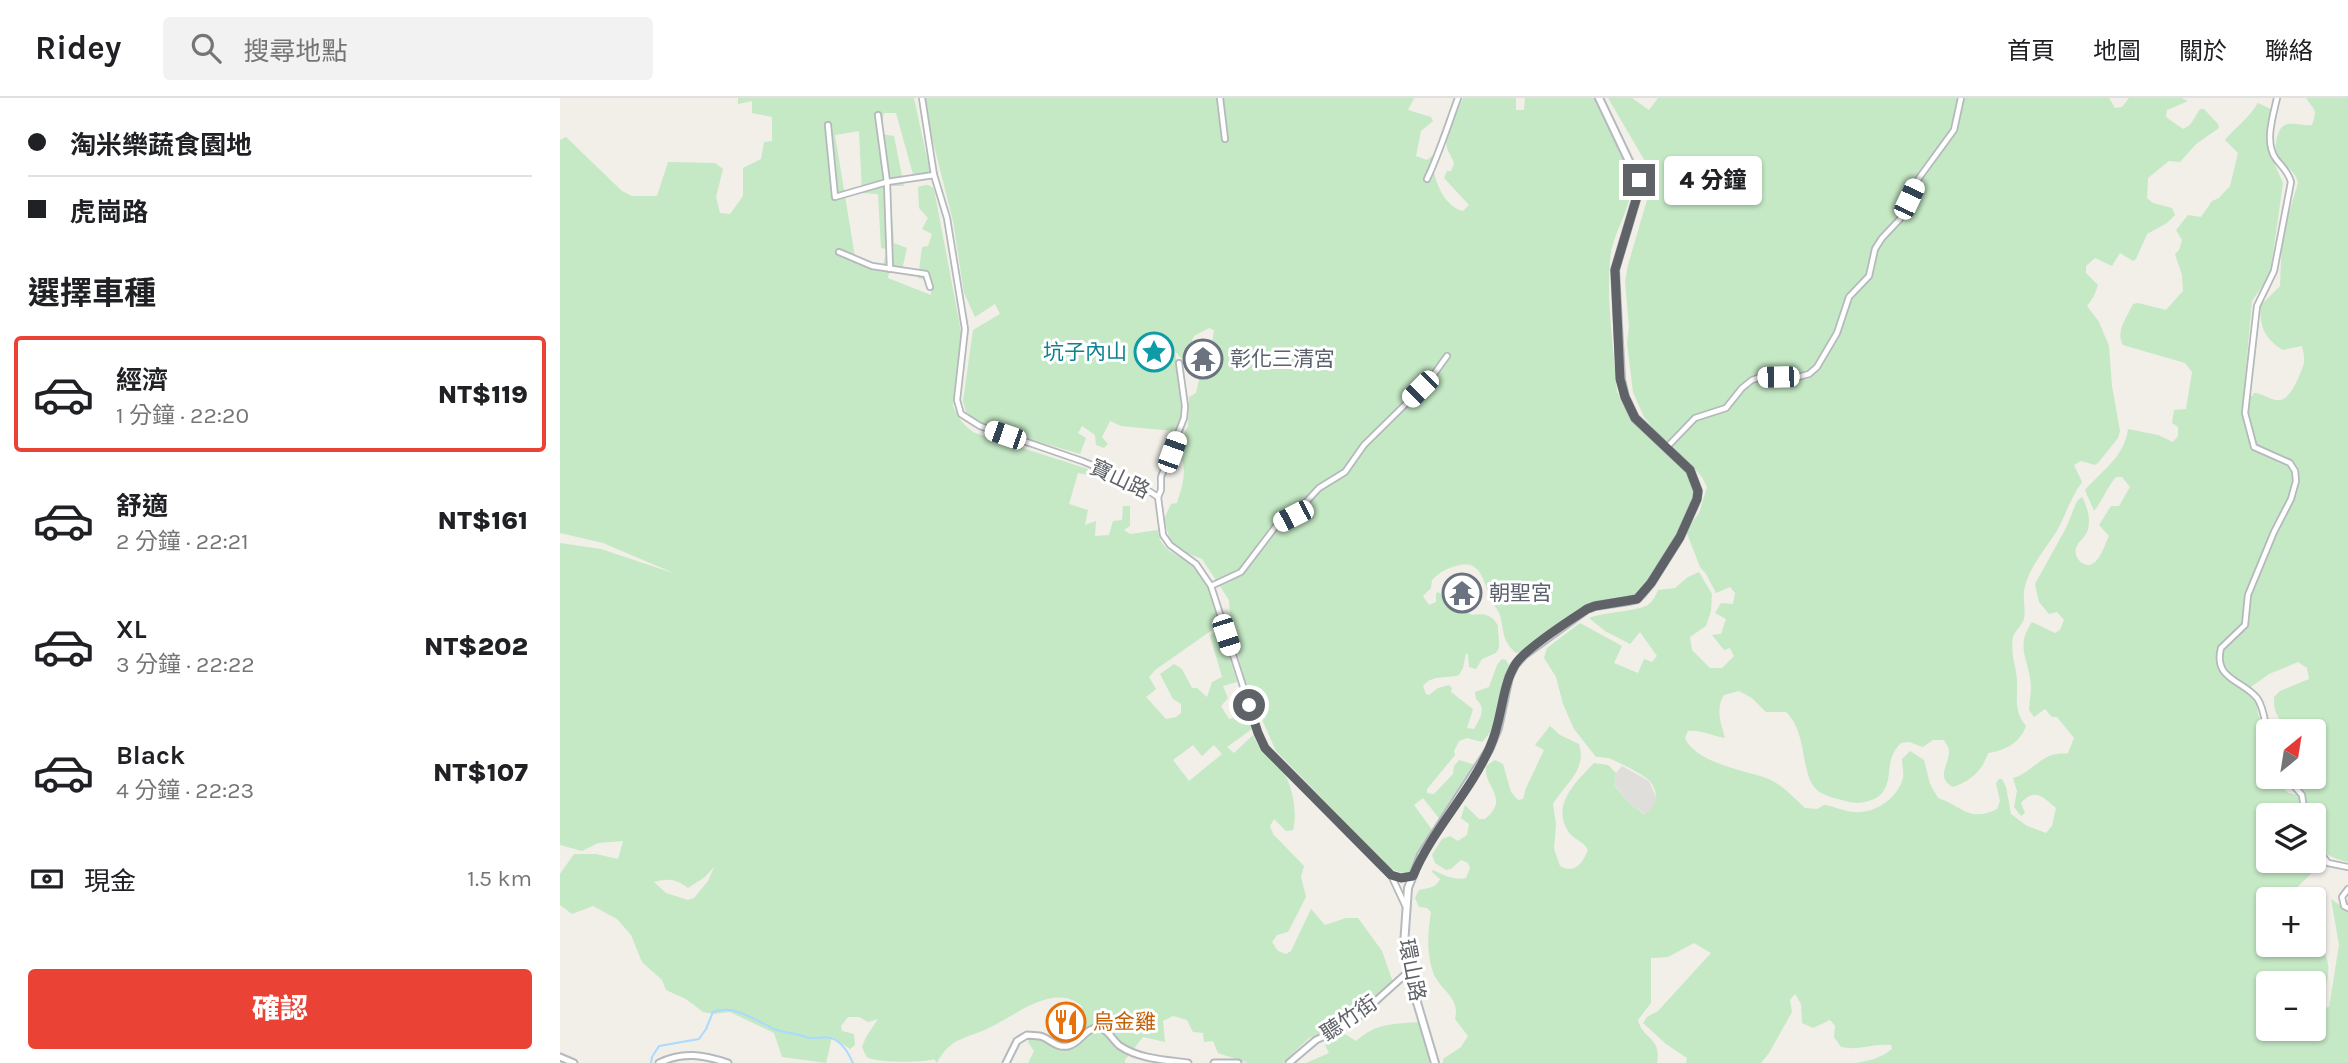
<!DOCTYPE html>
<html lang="zh-TW">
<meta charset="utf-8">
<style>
:root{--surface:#fff;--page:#f2f2f2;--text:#202124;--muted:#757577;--line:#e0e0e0;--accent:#ea4335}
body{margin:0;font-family:Karla,"Noto Sans TC",sans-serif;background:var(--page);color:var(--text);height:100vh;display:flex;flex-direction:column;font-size:26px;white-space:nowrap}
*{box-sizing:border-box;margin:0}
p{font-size:23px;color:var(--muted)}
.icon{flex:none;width:38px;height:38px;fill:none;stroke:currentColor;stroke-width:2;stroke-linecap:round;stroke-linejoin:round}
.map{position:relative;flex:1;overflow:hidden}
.details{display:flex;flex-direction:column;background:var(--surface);width:560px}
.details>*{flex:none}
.guide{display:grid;align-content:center;height:154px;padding:0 28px;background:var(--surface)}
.needle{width:46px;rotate:30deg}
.fabs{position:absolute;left:1696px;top:621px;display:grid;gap:14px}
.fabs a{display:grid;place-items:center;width:70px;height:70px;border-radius:7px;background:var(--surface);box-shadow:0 2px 5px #0004;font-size:35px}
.end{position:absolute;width:32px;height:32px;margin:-16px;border:9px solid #5f6368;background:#fff;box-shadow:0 0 0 4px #fff}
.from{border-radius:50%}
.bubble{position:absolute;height:49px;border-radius:7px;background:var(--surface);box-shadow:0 2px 5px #0004;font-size:23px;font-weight:800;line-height:49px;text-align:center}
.car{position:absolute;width:21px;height:42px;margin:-21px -10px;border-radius:9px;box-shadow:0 0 5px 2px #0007;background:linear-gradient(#fff 24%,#345 0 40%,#fff 0 76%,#345 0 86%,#fff 0)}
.guide b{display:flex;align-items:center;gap:24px;height:66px;font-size:26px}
.guide b+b{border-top:2px solid var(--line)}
.guide i{width:18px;height:18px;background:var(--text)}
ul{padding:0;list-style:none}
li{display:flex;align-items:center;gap:21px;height:116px;margin:0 14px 10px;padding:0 14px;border:4px solid transparent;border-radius:7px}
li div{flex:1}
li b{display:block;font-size:26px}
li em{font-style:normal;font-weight:800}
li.current{border-color:var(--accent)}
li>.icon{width:63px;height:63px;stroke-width:1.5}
h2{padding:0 28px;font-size:32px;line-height:84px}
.pay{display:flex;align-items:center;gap:18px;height:77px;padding:0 28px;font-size:26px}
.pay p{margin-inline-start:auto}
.cta{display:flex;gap:14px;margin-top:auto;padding:14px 28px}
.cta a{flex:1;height:80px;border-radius:7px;background:var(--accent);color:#fff;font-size:28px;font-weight:800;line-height:80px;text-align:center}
header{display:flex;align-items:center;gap:42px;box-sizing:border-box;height:98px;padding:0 35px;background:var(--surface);border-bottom:2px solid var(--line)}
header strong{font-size:33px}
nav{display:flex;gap:38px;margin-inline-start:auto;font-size:24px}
.search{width:490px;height:63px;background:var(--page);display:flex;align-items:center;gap:18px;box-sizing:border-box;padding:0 24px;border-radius:7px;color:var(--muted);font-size:26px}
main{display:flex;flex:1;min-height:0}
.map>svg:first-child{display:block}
.industrial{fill:#e0deda}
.green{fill:#c5e8c5;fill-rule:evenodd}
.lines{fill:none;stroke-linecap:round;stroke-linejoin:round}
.stream{stroke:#aadaff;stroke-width:2}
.minor-casing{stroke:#b5b8bc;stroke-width:8}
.tertiary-casing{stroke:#b5b8bc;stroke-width:9}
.secondary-casing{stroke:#b6babf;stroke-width:10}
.minor{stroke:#fff;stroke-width:4.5}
.tertiary{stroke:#fff;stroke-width:5}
.secondary{stroke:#fff;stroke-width:6}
.route{stroke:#5f6368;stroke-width:9}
.labels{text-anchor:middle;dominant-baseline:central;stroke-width:6;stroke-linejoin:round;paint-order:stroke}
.culture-label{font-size:21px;fill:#0d838f;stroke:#fff;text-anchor:end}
.worship-label{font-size:21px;fill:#5b616d;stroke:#fff;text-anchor:start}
.street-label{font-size:21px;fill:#5f6368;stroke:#fff}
.food-label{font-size:21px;fill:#c56008;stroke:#fff;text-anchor:start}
</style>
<header>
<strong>Ridey</strong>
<div class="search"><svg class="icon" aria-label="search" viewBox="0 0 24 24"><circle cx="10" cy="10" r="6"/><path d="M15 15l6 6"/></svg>搜尋地點</div>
<nav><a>首頁</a><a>地圖</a><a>關於</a><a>聯絡</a></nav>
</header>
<main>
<section class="details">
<div class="guide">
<b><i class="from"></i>淘米樂蔬食園地</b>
<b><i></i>虎崗路</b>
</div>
<h2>選擇車種</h2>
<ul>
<li class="current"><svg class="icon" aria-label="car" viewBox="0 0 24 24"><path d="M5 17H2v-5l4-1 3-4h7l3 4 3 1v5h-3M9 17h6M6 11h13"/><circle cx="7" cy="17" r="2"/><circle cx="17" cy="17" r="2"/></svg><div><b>經濟</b><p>1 分鐘 · 22:20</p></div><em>NT$119</em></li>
<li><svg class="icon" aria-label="car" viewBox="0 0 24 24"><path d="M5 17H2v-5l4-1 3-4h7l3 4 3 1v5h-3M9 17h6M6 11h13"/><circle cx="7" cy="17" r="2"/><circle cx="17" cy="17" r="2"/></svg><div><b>舒適</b><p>2 分鐘 · 22:21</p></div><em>NT$161</em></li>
<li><svg class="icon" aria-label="car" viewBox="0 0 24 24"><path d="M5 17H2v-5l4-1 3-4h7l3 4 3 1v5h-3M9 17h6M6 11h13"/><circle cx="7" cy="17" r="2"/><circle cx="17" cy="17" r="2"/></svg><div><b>XL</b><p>3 分鐘 · 22:22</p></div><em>NT$202</em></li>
<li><svg class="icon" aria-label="car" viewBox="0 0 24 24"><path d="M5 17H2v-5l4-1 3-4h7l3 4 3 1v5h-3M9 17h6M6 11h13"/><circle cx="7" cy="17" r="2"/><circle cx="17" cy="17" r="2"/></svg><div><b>Black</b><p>4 分鐘 · 22:23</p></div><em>NT$107</em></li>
</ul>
<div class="pay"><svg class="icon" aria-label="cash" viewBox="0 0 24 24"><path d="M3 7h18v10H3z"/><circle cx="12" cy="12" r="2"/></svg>現金<p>1.5 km</p></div>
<div class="cta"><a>確認</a></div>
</section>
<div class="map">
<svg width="1788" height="965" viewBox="0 0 1788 965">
<rect width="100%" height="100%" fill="#f1efe8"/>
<polygon class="industrial" points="1062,668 1089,683 1096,699 1096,706 1091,713 1085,716 1069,705 1054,686 1056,675"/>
<g class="green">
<path d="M178,0H354L370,74L354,80L336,15H324L320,36L334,38L344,88H330L334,145L347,150L342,172L330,169L328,180L371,197V183L358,180L362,149L368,148L372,136L362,131L368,120L359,110L358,89C365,87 368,85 374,91L402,239L393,308C398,320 404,328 415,335L528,371V377L518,375L509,406L528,412L525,427L536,423L535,438L549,437L553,423L562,422L563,408H570V428L564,432L570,436L598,432C599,458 631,458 643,477C651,490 654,510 659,524L652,532L595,572L589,579L596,591L586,599L606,621L616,619L621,615V606L613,601L600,576L614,566L622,571L632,590H637L647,599L652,584L662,579L650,538L660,529L677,584L663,588L668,600L661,608L669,621L688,616L692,631L667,649L674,655L693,637C703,658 704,653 718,667C732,681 738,714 733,732L726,733L714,721L710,728L713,736L744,768L741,779L746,799L728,834L717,837L712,844L718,853L726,856L731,853L751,811L765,827L786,820H798L822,853L835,890L803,923L795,918L781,929L749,940L723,965H688L658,955L653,943L644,944L643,935L633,934L627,922L613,918L603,923L605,944L583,939L565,962V965H468L474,953L468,944L470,939L486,935L511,943C522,935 523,920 522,908C495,885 458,915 433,928C411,940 390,938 377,965L374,961C362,965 317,965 307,959C306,958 303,951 302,949L306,939L318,921L308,924L299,919H288L281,928L282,933L294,936L295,947L290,951L272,939L266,965L222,959L214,935L170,914L153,916L143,914L126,901L106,892L102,882L82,864L71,837L57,821L33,808L12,816L0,807V776L14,756H36L58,761L63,743L38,745L22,753L0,747V445L41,451L116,476L43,445L0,435V42L6,39L62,93L72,98H97L108,64L155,65L163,71L156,99L160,115L170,116L183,98V70L201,61L204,44L212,43V19L192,15V3L178,6ZM299,33L302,95L318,96L321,150L327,151L323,168L296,165L275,37ZM633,647L642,658L654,647L662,656L629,683L613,662ZM154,769L148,783L134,800L128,802L106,795L94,784C109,780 116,781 128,790L145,779Z"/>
<path d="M362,0H854L848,12L871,19L873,23L861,33L856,58L867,62L873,57C871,76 882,108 903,113L909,107L884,80L887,73H891L894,66C893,60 889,56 887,50C883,33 898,15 903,0H956V12H964L965,0H1034L1070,67C1079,105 1053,128 1050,162C1046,205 1054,251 1057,293C1065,316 1081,332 1099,348C1110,358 1127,368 1132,382C1144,411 1097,471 1081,496C1067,503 1052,500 1036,504L970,551L956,555C942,543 944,533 940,517C938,511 934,508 932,503C924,487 922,462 900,467C887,470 881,473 872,482L871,490L863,498L869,507L876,504V496L878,494L912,517C923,515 933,517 938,528C937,537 942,547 936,555L922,561L916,571L909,569L908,557L906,555L903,570L899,577C886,581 873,576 863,588L866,596L869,597L878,590L889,587L892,590L891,594L913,611L907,630L914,631C920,620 927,611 916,601L915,594L929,589L937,567L942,561L946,562L950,569C944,593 941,626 922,644L907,640L899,643L894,653L895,657L867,691V695L874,696L893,676L894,668L899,662L916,667L914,675L882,724L863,700L854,707L875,736L854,772C846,778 840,774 831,771L716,653L683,579L670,518L669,502L642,461L624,454L610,442L604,421L611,406L617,405C621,392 627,375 622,362L612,363V361L628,328L629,299L636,295L639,282L642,278L653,276L660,272L652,246L654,232L649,230L634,238L626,258L621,260L615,253L624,312L619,329L613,333L561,328L550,323L542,339L548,346L544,350L536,347L535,337L522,328L518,335L526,340L520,356L419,326L406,314L403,303L413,232L440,216L435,206L415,219L404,195L393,123Z"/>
<path d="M1048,0H1072L1089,12L1098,0H1549L1555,10L1562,9L1569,0H1621L1628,3L1607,12L1606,19L1623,31L1630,27L1640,11H1644L1658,26L1659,30L1636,46L1620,64L1609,63L1588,80L1587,100L1593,105L1612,110L1615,117L1607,125L1587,136L1576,161L1573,163L1560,155L1552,168L1535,160L1526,168V175L1538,187L1534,198L1527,208L1539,224L1549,248L1552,288L1560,333L1558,340L1538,365L1535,367L1521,363L1514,367L1522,384C1512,398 1507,412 1500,427C1489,448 1471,465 1465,488C1462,499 1466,510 1464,521C1462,527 1455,533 1453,539C1450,554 1456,568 1457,582C1458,601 1453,612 1466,628C1460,645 1444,653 1428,655C1422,673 1411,683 1393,689C1375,679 1389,668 1389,653C1389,649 1386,646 1384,642H1373L1363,649L1349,644L1341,645C1322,663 1336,683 1319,698C1311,704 1299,706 1289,704C1279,701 1266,699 1258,693C1239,677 1249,636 1226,614H1206L1192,600L1179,593L1164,597C1155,611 1161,625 1165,640C1153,638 1139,631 1128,633L1125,640C1136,665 1183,672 1206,680C1222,686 1233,699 1245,710L1257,711L1264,707C1275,708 1284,714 1295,714C1314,716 1336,701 1342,683C1345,676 1342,668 1342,661L1350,653L1364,662L1370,686L1378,700C1402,708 1409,725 1437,711L1440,703L1436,685L1439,681H1442L1446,689L1451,716L1467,728L1486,735L1492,728L1496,710C1483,699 1475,689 1461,705L1465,715L1461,718L1454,709L1457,693L1453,680C1468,677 1480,658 1497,656C1501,655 1505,656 1508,655L1514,640L1497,619H1492L1485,611L1474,619L1469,612C1469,605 1471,597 1471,589C1470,562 1454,550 1472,524L1495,535L1500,532L1504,522L1497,514L1489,516L1479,504L1475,486L1506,430L1517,403L1522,399C1528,410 1532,424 1526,436C1523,441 1517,445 1516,450C1513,462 1527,473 1536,463C1542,457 1545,446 1549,438L1539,427L1551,408H1559L1570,389L1562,379H1556C1547,389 1543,402 1534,413L1525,392C1542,373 1565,358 1568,331L1598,337L1613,344L1618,338V329L1612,325L1614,312L1626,311L1632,274L1625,265L1563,247C1555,234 1567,219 1573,206L1578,205L1606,212L1623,193L1622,177L1615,156L1619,152L1622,142L1616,132L1628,117L1641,119L1652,103L1659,100L1670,88L1678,55L1665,42C1676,29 1689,20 1698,5L1715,13L1707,27L1708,51L1723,85L1710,177L1692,203L1685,280L1686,297L1692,298L1694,295C1703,295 1713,304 1721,302C1732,299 1741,275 1744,265C1745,260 1743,253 1742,248L1723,252C1705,241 1699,229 1701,207L1720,188L1722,138L1738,85C1736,73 1723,67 1716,57C1715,48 1716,28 1728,26C1735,25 1745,28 1752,27C1758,10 1754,13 1746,0H1788V764C1777,762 1757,754 1754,742C1752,735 1754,725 1754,718L1748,717L1745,695L1733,679H1754V634L1730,633C1719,622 1713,615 1714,599L1720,593L1749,581L1747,570L1738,564L1709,576L1691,589L1696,599L1698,616L1708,640L1705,656L1708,659V679H1722L1720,688L1729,695L1738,697L1741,702L1743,717L1708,718V763H1754V751L1761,766L1725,801L1708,802V847H1754V843C1778,861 1766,885 1760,911L1769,909L1779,847L1771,801L1784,810L1788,800V965H1295C1309,963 1321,960 1332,951L1331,947C1314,945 1298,953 1281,949L1274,939L1275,928L1270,922L1253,930L1242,925L1241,906L1235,896L1230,902L1232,914L1209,955L1201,965H1126L1127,960L1106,946L1083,925L1087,919L1098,913L1151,855L1134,845L1108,859L1091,860V905L1078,922C1083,942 1102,939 1097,965H883V961L901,949L908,938L895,921C901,899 879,892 873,874C866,854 868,834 871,814L867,810L859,809L855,800L859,792C868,790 876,790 880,781L872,774L873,772C883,777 895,783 906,780L910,770L908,765L901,762L891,771L886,772L875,765L872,757L882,741L890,738L898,743L907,737L909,726L901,720L905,707L919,721H925C951,700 923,689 926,668L935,662L943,666L951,694L958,702L963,701L966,690L984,652L975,647L990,628L1000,637L1019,646C1027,673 1006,684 993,706L996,726L994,751L1000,768C1015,776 1022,766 1028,752C1023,742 1013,742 1008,733C991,706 1017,683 1034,665L1048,667L1056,675L1054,687L1069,705L1084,716C1099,710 1099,693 1089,682C1084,677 1055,662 1048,660C1044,659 1040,659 1036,659L1014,631L1003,606L996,579L984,560L987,550L1020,525L1062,548L1054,565L1078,575L1084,561L1092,564L1097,558L1080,534L1070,546L1045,533L1029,520C1044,514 1081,513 1089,506C1093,503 1096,497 1098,492L1115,490L1128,479L1139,474L1152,496L1151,513L1146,528L1130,539L1132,552L1150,570H1162L1174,558L1170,550L1164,552L1152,537L1161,536L1166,521L1155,515L1161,505L1173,506L1175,495L1170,489L1156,495L1146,476L1140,469L1126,433L1139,415L1147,389L1142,379L1111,346L1097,335L1084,319L1073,294L1067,245L1069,228L1065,184L1068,167L1092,85L1089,70ZM1708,886H1754V931H1708Z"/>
<path d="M862,924V939L871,965H746L769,955L765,947L785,936L796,943C818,924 834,926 862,924Z"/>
</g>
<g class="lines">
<path class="stream" d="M91,965L92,959L99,948L139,941L146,931L153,914C175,906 194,922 214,931C224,935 236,935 246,939C256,943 267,935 277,943C285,948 289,957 293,965"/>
<defs>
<g id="minor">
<polyline points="362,0 374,77 387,120 405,231 397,302 401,316 420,328 522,363 578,386 598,399 603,437 610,447 636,466 651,488 698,635 705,650 831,777 845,807"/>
<polyline points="660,0 665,41"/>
<polyline points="318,17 327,84 330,171"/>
<polyline points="268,27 275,99 327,84 374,77"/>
<path d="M867,81C879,56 888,27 898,0"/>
<polyline points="279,154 312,168 366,176 370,189"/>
<polyline points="1107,349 1135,320 1166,310 1182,290 1192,282 1198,280 1238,279 1249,276 1257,269 1277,235 1289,199 1309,178 1315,151 1322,140 1340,121 1359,80 1394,32 1401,0"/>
<polyline points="598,399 601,392 601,379 624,320 625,308 619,265"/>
<polyline points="651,488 681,474 716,428 733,418 759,390 785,374 804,347 869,283 887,258"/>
<path d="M1708,637C1705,626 1704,609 1697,600C1682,582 1653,581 1661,550L1685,527L1688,497L1714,434L1731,401L1736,383L1735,373L1730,365L1694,349L1685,315L1697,208L1714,173L1731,84C1728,73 1722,69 1716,61C1704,45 1713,18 1717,0"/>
<polyline points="1726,679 1742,697 1745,718"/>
<polyline points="1754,747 1768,765 1788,769"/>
<polyline points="831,777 841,780 853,778"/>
<polyline points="1788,791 1782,799 1784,808 1788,810"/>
</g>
<g id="tertiary">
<polyline points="0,959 14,965"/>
<path d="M99,965C123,953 144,957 168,965"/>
<path d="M446,965L457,943L467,937C472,938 478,937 483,939C492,943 497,950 508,948C520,946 526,928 540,930C548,931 553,943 560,948C579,961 606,962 628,965"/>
<polyline points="654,965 678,965"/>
<polyline points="729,965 756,942 780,931 799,918 848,874"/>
</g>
<polyline id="secondary" points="875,965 848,874 844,847 848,790 861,757 929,652 938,630 949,579 955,567 964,557 1027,511 1035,508 1068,503 1077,501 1082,496 1091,485 1120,439 1137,401 1138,393 1130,372 1075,320 1065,299 1061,281 1055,172 1078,95 1078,82 1039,0"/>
</defs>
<use href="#minor" class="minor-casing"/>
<use href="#tertiary" class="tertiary-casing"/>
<use href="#secondary" class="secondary-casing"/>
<use href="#minor" class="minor"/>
<use href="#tertiary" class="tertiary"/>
<use href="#secondary" class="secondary"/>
</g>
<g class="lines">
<path class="route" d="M689,607L698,635L705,650L831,777L841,780L853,778C872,732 910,695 930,649C942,624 941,590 955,567C964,551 1010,522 1027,511L1035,508L1077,501L1091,485L1120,439L1137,401L1138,393L1130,372L1075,320L1065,299L1060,281L1055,172L1078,95L1079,82"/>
</g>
<defs>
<symbol id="sight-ring" viewBox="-11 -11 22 22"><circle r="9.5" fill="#fff" stroke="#0f9aa8" stroke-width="1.5"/><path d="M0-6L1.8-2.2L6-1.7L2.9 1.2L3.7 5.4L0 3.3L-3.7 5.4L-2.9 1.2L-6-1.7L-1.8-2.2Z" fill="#0f9aa8"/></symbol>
<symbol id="temple-ring" viewBox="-11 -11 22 22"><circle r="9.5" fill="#fff" stroke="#6b7280" stroke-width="1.5"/><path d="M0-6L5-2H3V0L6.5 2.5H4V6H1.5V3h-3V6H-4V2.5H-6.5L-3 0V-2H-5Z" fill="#6b7280"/></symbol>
<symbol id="restaurant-ring" viewBox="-11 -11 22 22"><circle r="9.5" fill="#fff" stroke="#e8710a" stroke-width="1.5"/><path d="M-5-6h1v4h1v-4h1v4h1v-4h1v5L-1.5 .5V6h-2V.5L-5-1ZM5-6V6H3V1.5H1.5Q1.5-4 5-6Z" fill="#e8710a"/></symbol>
</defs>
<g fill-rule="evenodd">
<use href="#sight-ring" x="572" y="232" width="44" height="44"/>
<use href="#temple-ring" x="621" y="239" width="44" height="44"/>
<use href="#temple-ring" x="880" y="473" width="44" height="44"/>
<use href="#restaurant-ring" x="484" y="902" width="44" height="44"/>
</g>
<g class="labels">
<g class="culture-label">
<text x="567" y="254">坑子內山</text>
</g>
<g class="worship-label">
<text x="670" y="261">彰化三清宮</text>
<text x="929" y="495">朝聖宮</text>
</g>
<g class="street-label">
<text transform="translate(560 381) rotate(25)">寶山路</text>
<text transform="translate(852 872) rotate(79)">環山路</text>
<text transform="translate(789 920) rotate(-34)">聽竹街</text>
</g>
<g class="food-label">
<text x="533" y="924">烏金雞</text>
</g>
</g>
</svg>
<div class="fabs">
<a><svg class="needle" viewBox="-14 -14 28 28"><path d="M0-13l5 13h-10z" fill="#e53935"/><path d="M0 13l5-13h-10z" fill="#757577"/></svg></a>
<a><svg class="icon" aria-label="layers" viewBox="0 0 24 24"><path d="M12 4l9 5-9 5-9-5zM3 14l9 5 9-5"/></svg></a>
<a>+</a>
<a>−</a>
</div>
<i class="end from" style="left:689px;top:607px"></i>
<i class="end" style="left:1079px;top:82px"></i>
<div class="bubble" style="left:1104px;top:58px;width:98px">4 分鐘</div>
<i class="car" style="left:1349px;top:101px;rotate:25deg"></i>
<i class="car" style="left:1218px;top:279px;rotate:269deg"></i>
<i class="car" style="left:860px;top:291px;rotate:225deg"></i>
<i class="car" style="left:445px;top:337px;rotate:289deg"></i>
<i class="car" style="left:612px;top:354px;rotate:20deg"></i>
<i class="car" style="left:733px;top:418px;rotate:243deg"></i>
<i class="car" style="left:666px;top:537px;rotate:162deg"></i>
</div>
</main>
